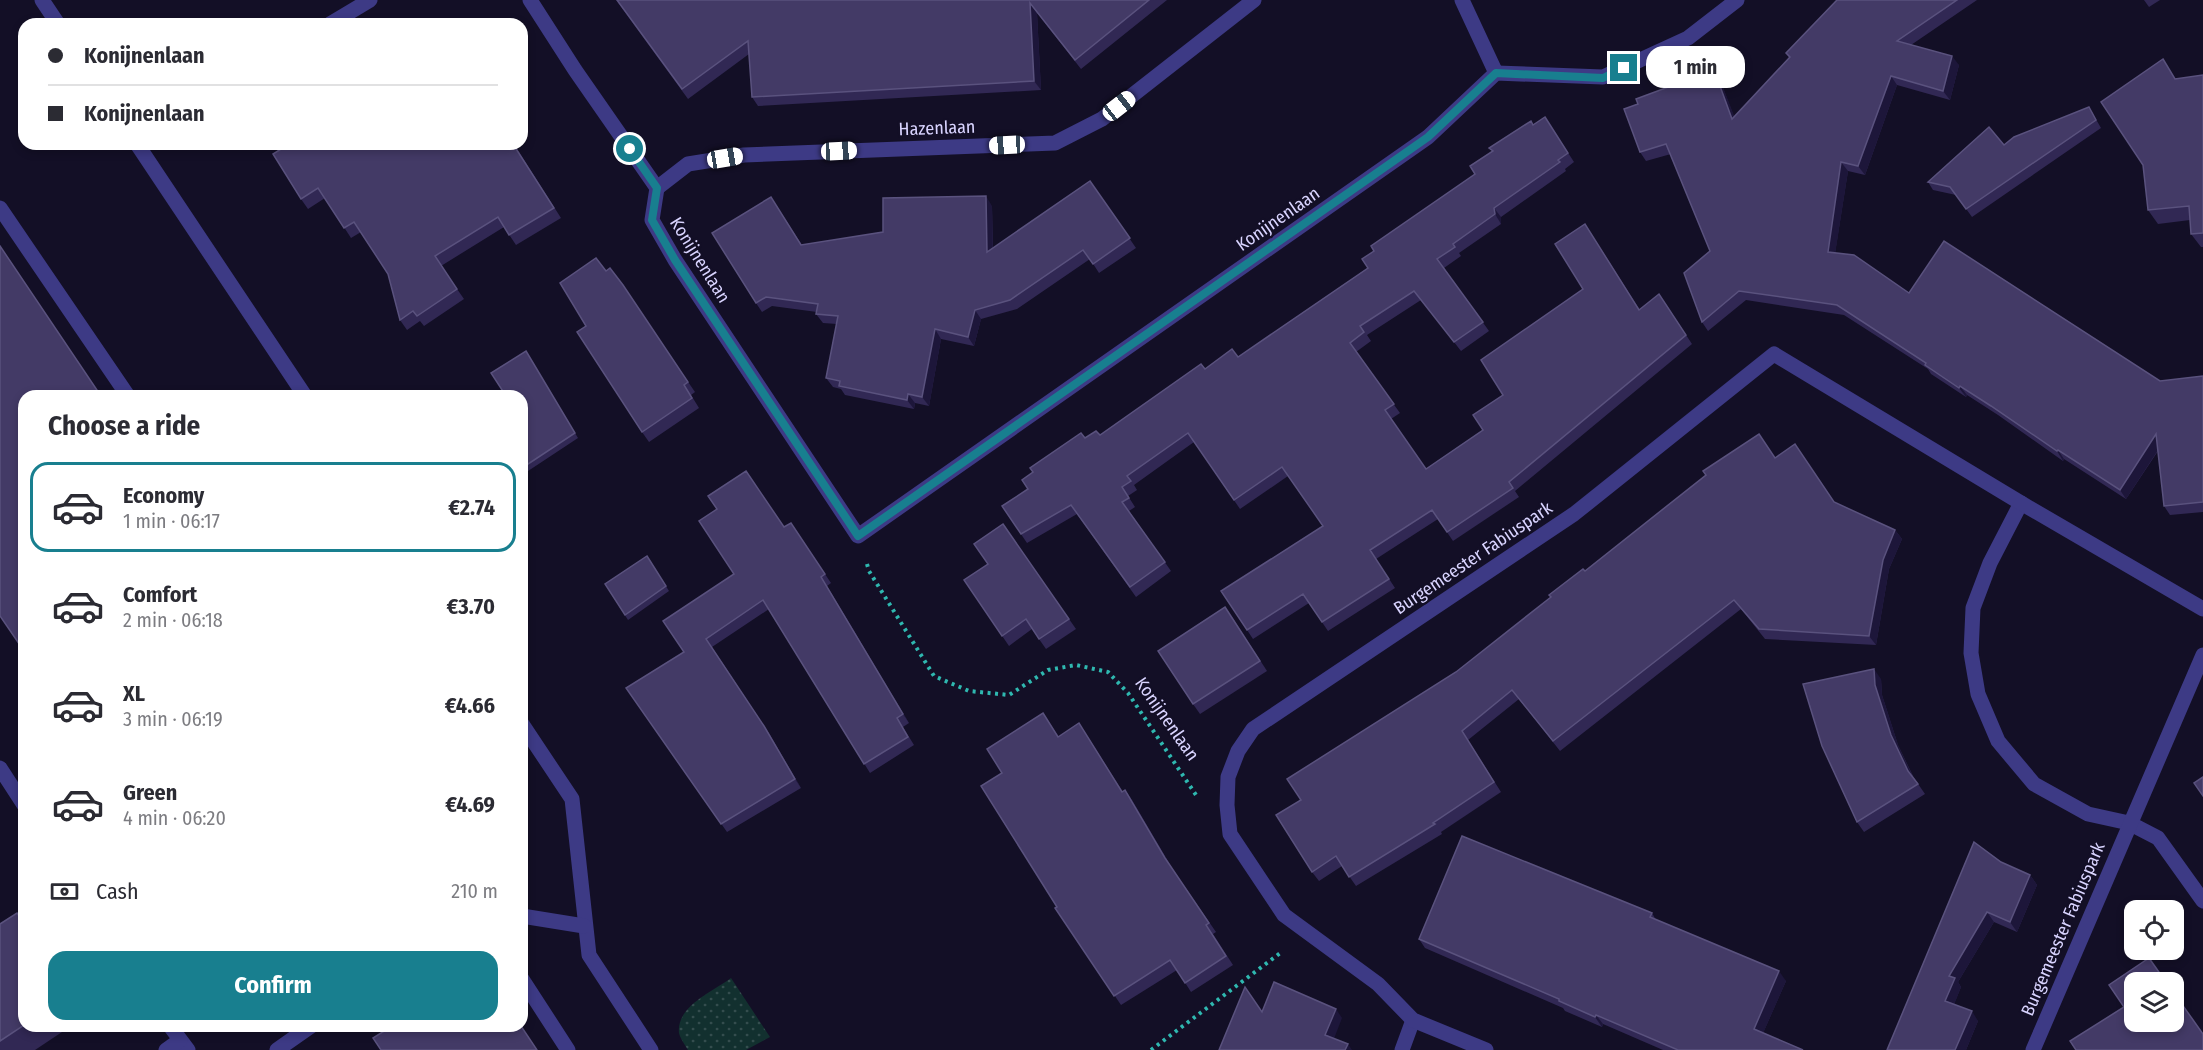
<!DOCTYPE html>
<meta charset="utf-8">
<style>
:root{--surface:#fff;--page:#f7f7f7;--text:#2b2b33;--muted:#7c7c81;--line:#e1e1e2;--accent:#187f8f}
body{margin:0;font-family:"Fira Sans Condensed",sans-serif;background:var(--page);color:var(--text);height:100vh;display:flex;flex-direction:column;font-size:22px;white-space:nowrap}
*{box-sizing:border-box;margin:0}
p{font-size:20px;color:var(--muted)}
.icon{flex:none;width:33px;height:33px;fill:none;stroke:currentColor;stroke-width:2;stroke-linecap:round;stroke-linejoin:round}
.map{position:relative;flex:1;overflow:hidden}
.side{position:absolute;left:18px;top:390px;width:510px;height:642px;display:flex;flex-direction:column;background:var(--surface);border-radius:18px;box-shadow:0 3px 9px #0003}
.side>*{flex:none}
.hud{position:absolute;left:18px;top:18px;width:510px;height:132px;border-radius:18px;box-shadow:0 3px 9px #0003;display:grid;align-content:center;height:132px;padding:0 30px;background:var(--surface)}
.tools{position:absolute;left:2124px;top:900px;display:grid;gap:12px}
.tools a{display:grid;place-items:center;width:60px;height:60px;border-radius:12px;background:var(--surface);box-shadow:0 3px 9px #0003;font-size:30px}
.end{position:absolute;width:27px;height:27px;margin:-14px;border:8px solid #187f8f;background:#fff;box-shadow:0 0 0 3px #fff}
.from{border-radius:50%}
.bubble{position:absolute;height:42px;border-radius:18px;background:var(--surface);box-shadow:0 3px 9px #0003;font-size:20px;font-weight:700;line-height:42px;text-align:center}
.car{position:absolute;width:18px;height:36px;margin:-18px -9px;border-radius:8px;box-shadow:0 0 4px 2px #0007;background:linear-gradient(#fff 24%,#345 0 40%,#fff 0 76%,#345 0 86%,#fff 0)}
.hud b{display:flex;align-items:center;gap:21px;height:57px;font-size:22px}
.hud b+b{border-top:2px solid var(--line)}
.hud i{width:15px;height:15px;background:var(--text)}
ul{padding:0;list-style:none}
li{display:flex;align-items:center;gap:18px;height:90px;margin:0 12px 9px;padding:0 18px;border:3px solid transparent;border-radius:18px}
li div{flex:1}
li b{display:block;font-size:22px}
li em{font-style:normal;font-weight:700}
li.current{border-color:var(--accent)}
li>.icon{width:54px;height:54px;stroke-width:1.5}
h2{padding:0 30px;font-size:27px;line-height:72px}
.pay{display:flex;align-items:center;gap:15px;height:66px;padding:0 30px;font-size:22px}
.pay p{margin-inline-start:auto}
.cta{display:flex;gap:12px;margin-top:auto;padding:12px 30px}
.cta a{flex:1;height:69px;border-radius:18px;background:var(--accent);color:#fff;font-size:24px;font-weight:700;line-height:69px;text-align:center}
.map>svg:first-child{display:block}
.grass{fill:url(#grass-dots)}
.lines{fill:none;stroke-linecap:round;stroke-linejoin:round}
.path{stroke:#2fb8b0;stroke-width:4;stroke-dasharray:3 4.5;stroke-linecap:butt}
.lane{stroke:#3d3a85;stroke-width:15}
.street{stroke:#3d3a85;stroke-width:15}
.wall{fill:#312854}
.shaded-wall{fill:#1d163a}
.building{fill:#433a66;stroke:#5a527e;stroke-width:1.5}
.route{stroke:#187f8f;stroke-width:8}
.labels{text-anchor:middle;dominant-baseline:central;stroke-width:4.5;stroke-linejoin:round;paint-order:stroke}
.street-label{font-size:18px;fill:#d9d4ff;stroke:#130f26}
</style>
<div class="map">
<svg width="2203" height="1050" viewBox="0 0 2203 1050">
<defs>
<pattern id="grass-dots" width="8" height="8" patternUnits="userSpaceOnUse" patternTransform="scale(1.5)"><rect width="8" height="8" fill="#12302f"/><path d="M2 2h.1M6 6h.1" fill="none" stroke="#344d4e" stroke-width="1.8" stroke-linecap="round"/></pattern>
</defs>
<rect width="100%" height="100%" fill="#130f26"/>
<path class="grass" d="M731,978L770,1037L746,1050H688C685,1045 680,1038 679,1033C676,1006 714,991 731,978Z"/>
<g class="lines">
<g class="path">
<polyline points="867,564 869,571 934,676 969,691 1009,695 1048,670 1076,665 1108,672 1128,693 1196,795"/>
<polyline points="1151,1050 1283,951"/>
</g>
<g class="lane">
<polyline points="42,0 58,24"/>
<polyline points="137,144 305,396"/>
<polyline points="0,208 128,396"/>
<polyline points="522,724 572,799 589,955 651,1050"/>
<polyline points="0,768 24,805"/>
<polyline points="522,916 584,926"/>
<polyline points="522,979 568,1050"/>
<polyline points="170,1026 188,1050"/>
<polyline points="166,1050 180,1040"/>
<polyline points="277,1050 311,1026"/>
</g>
<g class="street">
<polyline points="530,0 575,70 657,188 652,220 675,260 858,536 1428,137 1496,73 1603,77 1688,38 1737,0"/>
<polyline points="1462,0 1496,73"/>
<polyline points="330,24 370,0"/>
<polyline points="657,188 688,164 744,155 1055,143 1102,119 1254,0"/>
<polyline points="2021,503 1990,563 1973,608 1971,653 1978,694 1998,741 2034,784 2088,814 2129,823 2158,838 2203,901"/>
<polyline points="1402,1050 1413,1020"/>
<polyline points="1486,1050 1413,1020 1378,984 1284,915 1230,834 1227,805 1228,777 1238,751 1253,729 1574,514 1774,354 2021,503 2203,609"/>
<polyline points="2033,1050 2203,655"/>
</g>
</g>
<g class="wall">
<polygon points="616,0 1167,0 1081,69 1037,13 1041,90 758,106 752,97 749,54 688,99"/>
<polygon points="1837,0 1977,0 1911,45 1959,65 1950,100 1897,85 1865,175 1848,171 1835,253 1909,293 2160,381 2203,376 2203,512 2170,515 2164,506 2158,451 2126,499 2064,459 2063,461 1998,415 1967,395 1966,397 1931,374 1928,369 1844,315 1746,300 1708,331 1702,322 1710,251 1671,154 1646,161 1640,152 1638,104 1698,76 1702,81 1716,75 1722,85 1734,117 1789,58 1786,53"/>
<polygon points="2144,0 2160,0 2149,7"/>
<polygon points="2203,75 2203,247 2201,247 2191,234 2190,220 2158,224 2148,210 2143,165 2176,79"/>
<polygon points="2089,107 2101,128 1972,217 1956,195 1933,190 1928,182 2004,145"/>
<polygon points="1545,117 1574,162 1565,169 1566,171 1501,217 1501,224 1459,253 1461,256 1444,268 1489,331 1461,351 1421,300 1367,335 1371,341 1356,352 1400,413 1391,419 1426,469 1483,430 1503,395 1583,289 1585,224 1640,310 1665,303 1692,344 1515,491 1519,497 1453,541 1438,519 1376,559 1395,588 1328,631 1309,603 1253,639 1221,591 1323,526 1288,476 1240,509 1194,442 1134,485 1137,490 1128,496 1135,507 1129,511 1171,571 1136,597 1077,514 1027,543 1002,506 1028,489 1085,438 1100,435 1205,369 1238,357 1368,268 1374,251 1475,174 1492,151 1489,148 1533,125"/>
<polygon points="289,144 514,144 561,218 516,245 504,227 441,266 464,299 424,326 420,321 407,330 400,320 388,274 361,232 351,238 325,198 308,209 301,199"/>
<polygon points="1090,181 1136,248 1099,273 1090,259 1017,309 981,319 974,346 941,339 929,406 915,403 914,409 845,395 841,389 833,387 826,378 837,324 823,323 816,314 817,312 772,306 762,312 756,303 771,197 802,245 883,232 992,206 993,248"/>
<polygon points="610,268 695,392 691,395 699,408 649,442 642,432 586,326 606,271"/>
<polygon points="529,356 578,438 522,475 522,426 525,424"/>
<polygon points="1775,458 1834,503 1895,530 1902,539 1889,569 1876,645 1765,639 1741,609 1560,751 1519,699 1468,740 1501,792 1441,832 1442,834 1356,886 1342,866 1319,881 1312,872 1456,672 1585,571"/>
<polygon points="791,523 831,583 827,586 909,723 903,727 914,745 870,773 769,609 712,647 770,735 801,788 727,832 626,688 684,652 734,574 784,527"/>
<polygon points="1003,524 1076,629 1046,649 1032,629 1009,646 964,580 988,564"/>
<polygon points="647,556 669,591 628,620 605,584"/>
<polygon points="1232,617 1267,671 1200,714 1193,704"/>
<polygon points="1881,679 1882,695 1898,745 1914,778 1925,794 1864,832 1857,822"/>
<polygon points="1043,713 1059,737 1079,723 1123,792 1125,790 1132,800 1172,868 1216,932 1213,934 1233,965 1191,992 1177,970 1121,1005 1055,908 1057,907 1002,773"/>
<polygon points="2001,862 2030,875 2037,885 2017,932 1994,922 1958,982 1961,987 1954,1004 1978,1021 1966,1050 1887,1050"/>
<polygon points="1652,913 1656,920 1786,981 1763,1033 1803,1050 1663,1050 1603,1024 1602,1027 1565,1011 1563,1008 1425,948 1419,939"/>
<polygon points="24,923 24,1026 71,1026 35,1050 0,1050 0,924"/>
</g>
<g class="shaded-wall">
<polygon points="1030,3 1037,13 1041,90 1034,81"/>
<polygon points="1952,56 1959,65 1950,100 1943,91"/>
<polygon points="1716,75 1722,85 1739,128 1732,119"/>
<polygon points="1891,76 1897,85 1865,175 1858,166"/>
<polygon points="1841,162 1848,171 1834,261 1828,252"/>
<polygon points="986,196 992,206 993,261 987,252"/>
<polygon points="1494,208 1501,217 1501,224 1495,214"/>
<polygon points="975,310 981,319 974,346 968,337"/>
<polygon points="935,329 941,339 929,406 922,397"/>
<polygon points="1960,386 1967,395 1966,397 1959,388"/>
<polygon points="908,394 915,403 914,409 907,400"/>
<polygon points="2156,434 2162,444 2126,499 2120,490"/>
<polygon points="2058,450 2064,459 2063,461 2057,451"/>
<polygon points="1895,530 1902,539 1889,569 1876,645 1869,636 1883,560"/>
<polygon points="821,577 827,586 909,723 903,714"/>
<polygon points="712,647 770,735 801,788 795,779"/>
<polygon points="1874,669 1881,679 1882,695 1898,745 1915,781 1908,771 1891,735 1875,685"/>
<polygon points="1125,790 1132,800 1172,868 1216,932 1165,858"/>
<polygon points="2030,875 2037,885 2017,932 2010,922"/>
<polygon points="1987,912 1994,922 1958,982 1961,987 1952,1010 1945,1001 1949,976"/>
<polygon points="1779,971 1786,981 1761,1038 1754,1029"/>
<polygon points="1336,1009 1342,1018 1332,1044 1325,1035"/>
<polygon points="1972,1011 1978,1021 1966,1050 1955,1050"/>
<polygon points="1596,1015 1603,1024 1602,1027 1595,1017"/>
<polygon points="1348,1044 1352,1050 1345,1050"/>
</g>
<g class="building">
<polygon points="617,0 1149,0 1075,60 1030,3 1034,81 752,97 748,41 682,89"/>
<polygon points="1837,0 1957,0 1897,41 1952,56 1943,91 1891,76 1858,166 1841,162 1828,252 1854,255 1909,293 1944,241 2160,381 2203,376 2203,502 2164,506 2156,434 2120,490 2058,450 2057,451 1991,406 1960,386 1959,388 1925,365 1926,363 1837,305 1739,291 1702,322 1684,273 1710,251 1666,144 1640,152 1624,109 1638,104 1636,99 1698,76 1700,82 1716,75 1732,119 1790,57 1786,53"/>
<polygon points="2163,59 2175,79 2203,75 2203,233 2191,234 2189,206 2148,210 2143,165 2101,102"/>
<polygon points="2089,107 2096,120 1966,209 1950,187 1928,182 1989,127 2004,145 2014,137"/>
<polygon points="1545,117 1568,153 1558,160 1560,162 1494,208 1495,214 1453,244 1455,247 1437,259 1483,322 1454,342 1414,291 1360,326 1364,332 1350,343 1394,404 1385,410 1426,469 1483,430 1473,415 1503,395 1481,360 1583,289 1555,244 1585,224 1639,310 1659,294 1686,335 1509,482 1513,488 1447,532 1432,510 1370,550 1389,579 1322,622 1303,594 1247,630 1221,591 1323,526 1282,467 1234,500 1188,433 1127,476 1131,481 1122,487 1129,498 1122,502 1165,562 1130,587 1071,505 1021,534 1002,506 1028,489 1022,480 1033,472 1030,468 1081,433 1085,438 1096,431 1100,435 1201,364 1205,369 1232,349 1238,357 1368,268 1362,259 1374,251 1371,246 1475,174 1470,166 1493,151 1489,148 1531,121 1533,125"/>
<polygon points="289,144 513,144 554,208 509,235 498,217 435,256 457,289 417,316 413,311 400,320 388,274 354,222 344,228 318,188 301,199 273,154"/>
<polygon points="1090,181 1130,238 1093,264 1083,250 1010,300 975,310 968,337 935,329 922,397 908,394 907,400 839,386 840,381 826,378 838,316 816,314 818,304 766,297 756,303 712,233 771,197 801,245 883,232 883,198 986,196 987,252"/>
<polygon points="0,246 101,396 24,396 24,651 0,616"/>
<polygon points="596,258 606,271 610,268 623,285 688,382 684,385 692,398 642,432 577,332 586,326 560,283"/>
<polygon points="526,351 575,433 522,468 522,426 525,424 522,420 522,396 506,396 491,373"/>
<polygon points="1759,434 1775,458 1795,444 1834,502 1895,530 1883,560 1869,636 1759,629 1734,600 1553,741 1512,690 1462,731 1494,782 1433,823 1435,824 1349,877 1336,856 1312,872 1276,815 1301,800 1287,779 1456,672 1551,597 1549,595 1583,569 1585,571 1706,475 1703,471"/>
<polygon points="746,471 784,527 791,523 825,574 821,577 903,714 897,718 908,737 864,764 763,600 706,639 764,726 795,779 721,824 626,688 684,652 663,621 734,574 699,521 717,509 708,496"/>
<polygon points="1003,524 1069,619 1039,639 1026,619 1002,636 964,580 988,564 974,544"/>
<polygon points="647,556 666,586 625,615 605,584"/>
<polygon points="1225,607 1260,661 1193,704 1158,651"/>
<polygon points="1874,669 1875,685 1891,735 1908,771 1918,784 1857,822 1822,746 1803,684"/>
<polygon points="1043,713 1058,737 1079,723 1122,792 1125,790 1165,858 1209,923 1206,925 1226,956 1185,983 1170,960 1114,996 1055,908 1057,907 981,786 1002,773 987,749"/>
<polygon points="2203,777 2203,796 2194,783"/>
<polygon points="1462,836 1652,913 1650,917 1779,971 1754,1029 1803,1050 1678,1050 1596,1015 1595,1017 1559,1001 1559,999 1419,939"/>
<polygon points="1974,842 2001,862 2030,875 2010,922 1987,912 1949,976 1955,978 1945,1001 1972,1011 1955,1050 1887,1050"/>
<polygon points="17,913 24,923 24,1025 0,1041 0,924"/>
<polygon points="2149,958 2166,982 2134,982 2134,1022 2174,1022 2174,993 2203,1034 2203,1050 2076,1050 2070,1041 2124,1007 2109,985"/>
<polygon points="1274,982 1336,1009 1325,1035 1348,1044 1345,1050 1219,1050 1245,987 1262,1012"/>
<polygon points="392,1026 521,1026 537,1050 381,1050 373,1038"/>
</g>
<g class="lines">
<polyline class="route" points="630,149 657,188 652,220 675,260 858,536 1428,137 1496,73 1603,78 1624,68"/>
</g>
<g class="labels">
<g class="street-label">
<text transform="translate(937 128) rotate(-2)">Hazenlaan</text>
<text transform="translate(1278 219) rotate(-35)">Konijnenlaan</text>
<text transform="translate(700 260) rotate(58)">Konijnenlaan</text>
<text transform="translate(1473 558) rotate(-34)">Burgemeester Fabiuspark</text>
<text transform="translate(1167 719) rotate(55)">Konijnenlaan</text>
<text transform="translate(2063 929) rotate(-67)">Burgemeester Fabiuspark</text>
</g>
</g>
</svg>
<div class="tools">
<a><svg class="icon" aria-label="locate" viewBox="0 0 24 24"><circle cx="12" cy="12" r="6"/><path d="M12 2v4M12 18v4M2 12h4M18 12h4"/></svg></a>
<a><svg class="icon" aria-label="layers" viewBox="0 0 24 24"><path d="M12 4l9 5-9 5-9-5zM3 14l9 5 9-5"/></svg></a>
</div>
<i class="end from" style="left:630px;top:149px"></i>
<i class="end" style="left:1624px;top:68px"></i>
<div class="bubble" style="left:1646px;top:46px;width:99px">1 min</div>
<i class="car" style="left:1119px;top:106px;rotate:52deg"></i>
<i class="car" style="left:1007px;top:145px;rotate:267deg"></i>
<i class="car" style="left:839px;top:151px;rotate:87deg"></i>
<i class="car" style="left:725px;top:158px;rotate:81deg"></i>
<div class="hud">
<b><i class="from"></i>Konijnenlaan</b>
<b><i></i>Konijnenlaan</b>
</div>
<section class="side">
<h2>Choose a ride</h2>
<ul>
<li class="current"><svg class="icon" aria-label="car" viewBox="0 0 24 24"><path d="M5 17H2v-5l4-1 3-4h7l3 4 3 1v5h-3M9 17h6M6 11h13"/><circle cx="7" cy="17" r="2"/><circle cx="17" cy="17" r="2"/></svg><div><b>Economy</b><p>1 min · 06:17</p></div><em>€2.74</em></li>
<li><svg class="icon" aria-label="car" viewBox="0 0 24 24"><path d="M5 17H2v-5l4-1 3-4h7l3 4 3 1v5h-3M9 17h6M6 11h13"/><circle cx="7" cy="17" r="2"/><circle cx="17" cy="17" r="2"/></svg><div><b>Comfort</b><p>2 min · 06:18</p></div><em>€3.70</em></li>
<li><svg class="icon" aria-label="car" viewBox="0 0 24 24"><path d="M5 17H2v-5l4-1 3-4h7l3 4 3 1v5h-3M9 17h6M6 11h13"/><circle cx="7" cy="17" r="2"/><circle cx="17" cy="17" r="2"/></svg><div><b>XL</b><p>3 min · 06:19</p></div><em>€4.66</em></li>
<li><svg class="icon" aria-label="car" viewBox="0 0 24 24"><path d="M5 17H2v-5l4-1 3-4h7l3 4 3 1v5h-3M9 17h6M6 11h13"/><circle cx="7" cy="17" r="2"/><circle cx="17" cy="17" r="2"/></svg><div><b>Green</b><p>4 min · 06:20</p></div><em>€4.69</em></li>
</ul>
<div class="pay"><svg class="icon" aria-label="cash" viewBox="0 0 24 24"><path d="M3 7h18v10H3z"/><circle cx="12" cy="12" r="2"/></svg>Cash<p>210 m</p></div>
<div class="cta"><a>Confirm</a></div>
</section>
</div>
